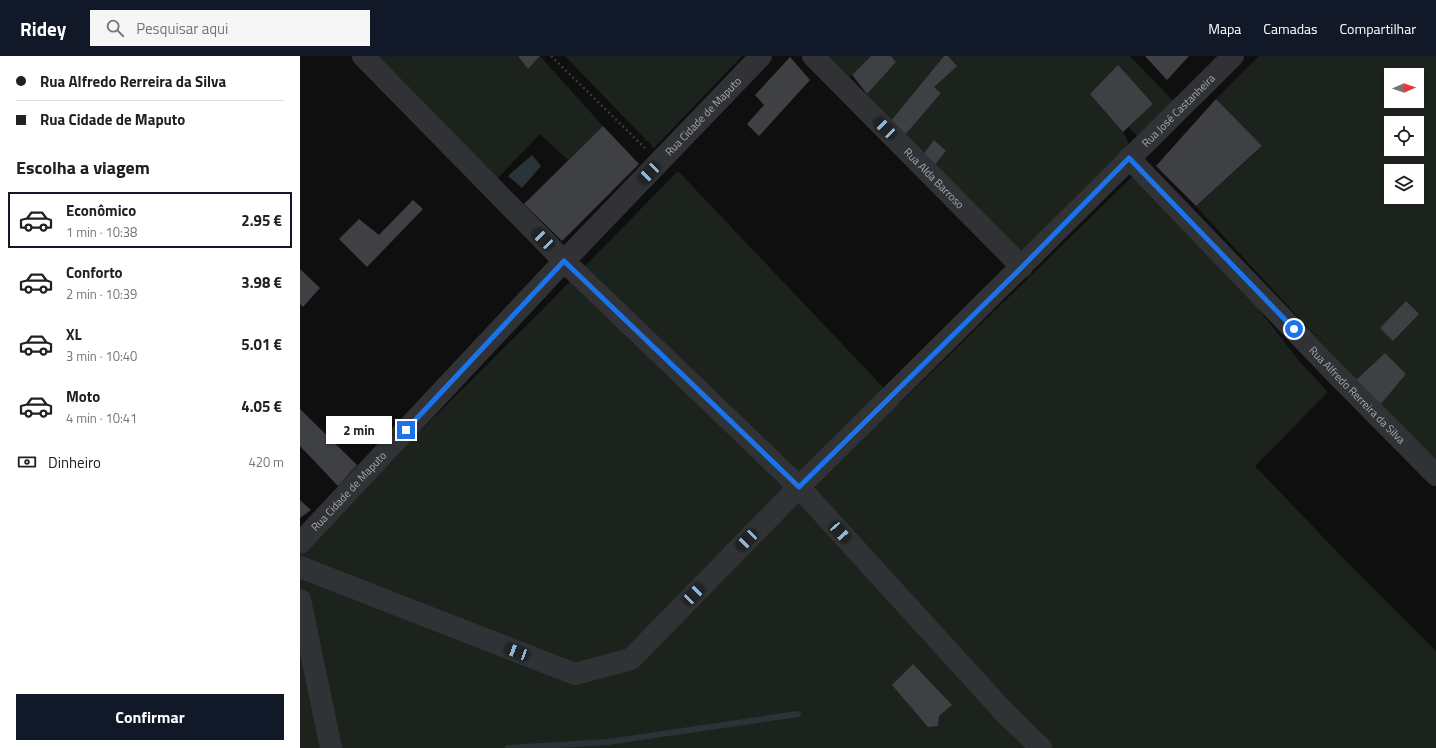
<!DOCTYPE html>
<html lang="pt">
<meta charset="utf-8">
<style>
:root{--surface:#fff;--page:#f6f6f6;--text:#202124;--muted:#757577;--line:#e0e0e0;--accent:#111827}
body{margin:0;font-family:"Titillium Web",sans-serif;background:var(--page);color:var(--text);height:100vh;display:flex;flex-direction:column;font-size:15px;white-space:nowrap}
*{box-sizing:border-box;margin:0}
p{font-size:13px;color:var(--muted)}
.icon{flex:none;width:22px;height:22px;fill:none;stroke:currentColor;stroke-width:2;stroke-linecap:round;stroke-linejoin:round}
.map{position:relative;flex:1;overflow:hidden}
.sheet{display:flex;flex-direction:column;background:var(--surface);width:300px}
.sheet>*{flex:none}
.hud{display:grid;align-content:center;height:88px;padding:0 16px;background:var(--surface)}
.needle{width:26px;rotate:88deg}
.fabs{position:absolute;left:1084px;top:12px;display:grid;gap:8px}
.fabs a{display:grid;place-items:center;width:40px;height:40px;border-radius:0px;background:var(--surface);box-shadow:0 1px 3px #0004;font-size:20px}
.end{position:absolute;width:18px;height:18px;margin:-9px;border:5px solid #1a73e8;background:#fff;box-shadow:0 0 0 2px #fff}
.from{border-radius:50%}
.bubble{position:absolute;height:28px;border-radius:0px;background:var(--surface);box-shadow:0 1px 3px #0004;font-size:13px;font-weight:700;line-height:28px;text-align:center}
.car{position:absolute;width:12px;height:24px;margin:-12px -6px;border-radius:5px;box-shadow:0 0 3px 1px #0007;background:linear-gradient(#222 24%,#8ab4d8 0 40%,#222 0 76%,#8ab4d8 0 86%,#222 0)}
.hud b{display:flex;align-items:center;gap:14px;height:38px;font-size:15px}
.hud b+b{border-top:1px solid var(--line)}
.hud i{width:10px;height:10px;background:var(--text)}
ul{padding:0;list-style:none}
li{display:flex;align-items:center;gap:12px;height:56px;margin:0 8px 6px;padding:0 8px;border:2px solid transparent;border-radius:0px}
li div{flex:1}
li b{display:block;font-size:15px}
li em{font-style:normal;font-weight:700}
li.active{border-color:var(--accent)}
li>.icon{width:36px;height:36px;stroke-width:1.5}
h2{padding:0 16px;font-size:18px;line-height:48px}
.pay{display:flex;align-items:center;gap:10px;height:44px;padding:0 16px;font-size:15px}
.pay p{margin-inline-start:auto}
.primary-button{display:flex;gap:8px;margin-top:auto;padding:8px 16px}
.primary-button a{flex:1;height:46px;border-radius:0px;background:var(--accent);color:#fff;font-size:16px;font-weight:700;line-height:46px;text-align:center}
header{display:flex;align-items:center;gap:24px;box-sizing:border-box;height:56px;padding:0 20px;background:var(--accent);color:#fff}
header strong{font-size:19px}
nav{display:flex;gap:22px;margin-inline-start:auto;font-size:14px}
.search{width:280px;height:36px;background:var(--page);display:flex;align-items:center;gap:10px;box-sizing:border-box;padding:0 14px;border-radius:0px;color:var(--muted);font-size:15px}
main{display:flex;flex:1;min-height:0}
.map>svg:first-child{display:block}
.green{fill:#1c231c;fill-rule:evenodd}
.water{fill:#2a3338}
.lines{fill:none;stroke-linecap:round;stroke-linejoin:round}
.stream{stroke:#2a3338;stroke-width:6}
.building{fill:#3e4043}
.path{stroke:#37393c;stroke-width:2.5;stroke-dasharray:2 3;stroke-linecap:butt}
.minor{stroke:#313235;stroke-width:22}
.route{stroke:#1a73e8;stroke-width:5}
.labels{text-anchor:middle;dominant-baseline:central;stroke-width:3;stroke-linejoin:round;paint-order:stroke}
.street-label{font-size:11px;fill:#a2a8b0;stroke:#0a0a0b}
</style>
<header>
<strong>Ridey</strong>
<div class="search"><svg class="icon" aria-label="search" viewBox="0 0 24 24"><circle cx="10" cy="10" r="6"/><path d="M15 15l6 6"/></svg>Pesquisar aqui</div>
<nav><a>Mapa</a><a>Camadas</a><a>Compartilhar</a></nav>
</header>
<main>
<section class="sheet">
<div class="hud">
<b><i class="from"></i>Rua Alfredo Rerreira da Silva</b>
<b><i></i>Rua Cidade de Maputo</b>
</div>
<h2>Escolha a viagem</h2>
<ul>
<li class="active"><svg class="icon" aria-label="car" viewBox="0 0 24 24"><path d="M5 17H2v-5l4-1 3-4h7l3 4 3 1v5h-3M9 17h6M6 11h13"/><circle cx="7" cy="17" r="2"/><circle cx="17" cy="17" r="2"/></svg><div><b>Econômico</b><p>1 min · 10:38</p></div><em>2.95 €</em></li>
<li><svg class="icon" aria-label="car" viewBox="0 0 24 24"><path d="M5 17H2v-5l4-1 3-4h7l3 4 3 1v5h-3M9 17h6M6 11h13"/><circle cx="7" cy="17" r="2"/><circle cx="17" cy="17" r="2"/></svg><div><b>Conforto</b><p>2 min · 10:39</p></div><em>3.98 €</em></li>
<li><svg class="icon" aria-label="car" viewBox="0 0 24 24"><path d="M5 17H2v-5l4-1 3-4h7l3 4 3 1v5h-3M9 17h6M6 11h13"/><circle cx="7" cy="17" r="2"/><circle cx="17" cy="17" r="2"/></svg><div><b>XL</b><p>3 min · 10:40</p></div><em>5.01 €</em></li>
<li><svg class="icon" aria-label="car" viewBox="0 0 24 24"><path d="M5 17H2v-5l4-1 3-4h7l3 4 3 1v5h-3M9 17h6M6 11h13"/><circle cx="7" cy="17" r="2"/><circle cx="17" cy="17" r="2"/></svg><div><b>Moto</b><p>4 min · 10:41</p></div><em>4.05 €</em></li>
</ul>
<div class="pay"><svg class="icon" aria-label="cash" viewBox="0 0 24 24"><path d="M3 7h18v10H3z"/><circle cx="12" cy="12" r="2"/></svg>Dinheiro<p>420 m</p></div>
<div class="primary-button"><a>Confirmar</a></div>
</section>
<div class="map">
<svg width="1136" height="692" viewBox="0 0 1136 692">
<rect width="100%" height="100%" fill="#0f0f10"/>
<g class="green">
<polygon points="63,0 218,0 228,12 240,0 303,70 268,104 240,78 190,130"/>
<polygon points="265,0 442,0 354,92"/>
<polygon points="519,0 571,0 552,19 541,28"/>
<polygon points="591,0 644,0 585,72 567,38 596,6"/>
<polygon points="648,0 830,0 874,46 844,88 829,71 853,48 791,38 823,76 834,98 722,211 629,116 645,96 634,84 618,105 599,86 641,37 634,31"/>
<path d="M959,0H1136V426L1080,349L1106,318L1085,297L1056,324L896,150L962,91L916,43ZM1091,19H1117V45H1091ZM1091,67H1117V93H1091ZM1091,115H1117V141H1091Z"/>
<polygon points="378,115 599,348 834,119 915,197 1000,306 1028,336 955,410 1042,501 1136,595 1136,692 0,692 0,495 244,252"/>
</g>
<polygon class="water" points="232,99 241,110 222,132 208,120"/>
<g class="lines">
<polyline class="stream" points="208,692 308,686 498,658"/>
</g>
<g class="building">
<polygon points="218,0 240,0 228,13"/>
<polygon points="571,0 591,0 596,6 567,38 552,19"/>
<polygon points="644,0 648,0 657,10 634,31 641,37 599,86 585,72"/>
<polygon points="845,0 889,0 867,24"/>
<polygon points="490,1 510,24 459,80 447,68 464,49 455,39"/>
<polygon points="818,9 853,48 823,76 790,38"/>
<polygon points="916,43 962,90 896,150 856,110"/>
<polygon points="303,70 339,108 262,185 224,148"/>
<polygon points="634,84 646,95 629,116 618,105"/>
<polygon points="113,144 123,153 67,211 39,183 59,163 79,179"/>
<polygon points="0,213 20,232 3,251 0,248"/>
<polygon points="1106,245 1119,258 1093,285 1080,272"/>
<polygon points="1085,297 1106,318 1080,349 1056,324"/>
<polygon points="0,353 57,409 38,430 0,390"/>
<polygon points="0,444 11,454 0,462"/>
<polygon points="613,608 652,649 639,660 638,670 628,671 592,629"/>
</g>
<g class="lines">
<polyline class="path" points="251,0 345,92"/>
<g class="minor">
<polyline points="63,0 264,205 499,431 705,657 741,692"/>
<path id="s1" d="M513,0L722,211"/>
<path id="s2" d="M829,102L1037,319L1136,419"/>
<path id="s3" d="M0,487L264,205L461,0"/>
<path id="s4" d="M0,511L275,618L331,603L499,431L933,0"/>
<polyline points="0,544 31,692"/>
</g>
</g>
<g class="lines">
<polyline class="route" points="106,374 264,205 499,431 722,211 829,102 994,273"/>
</g>
<g class="labels">
<g class="street-label">
<text stroke="none"><textPath href="#s4" startOffset="1128">Rua José Castanheira</textPath></text>
<text stroke="none"><textPath href="#s3" startOffset="587">Rua Cidade de Maputo</textPath></text>
<text stroke="none"><textPath href="#s1" startOffset="172">Rua Alda Barroso</textPath></text>
<text stroke="none"><textPath href="#s2" startOffset="329">Rua Alfredo Rerreira da Silva</textPath></text>
<text stroke="none"><textPath href="#s3" startOffset="71">Rua Cidade de Maputo</textPath></text>
</g>
</g>
</svg>
<div class="fabs">
<a><svg class="needle" viewBox="-14 -14 28 28"><path d="M0-13l5 13h-10z" fill="#e53935"/><path d="M0 13l5-13h-10z" fill="#757577"/></svg></a>
<a><svg class="icon" aria-label="locate" viewBox="0 0 24 24"><circle cx="12" cy="12" r="6"/><path d="M12 2v4M12 18v4M2 12h4M18 12h4"/></svg></a>
<a><svg class="icon" aria-label="layers" viewBox="0 0 24 24"><path d="M12 4l9 5-9 5-9-5zM3 14l9 5 9-5"/></svg></a>
</div>
<i class="end from" style="left:994px;top:273px"></i>
<i class="end" style="left:106px;top:374px"></i>
<div class="bubble" style="left:26px;top:360px;width:66px">2 min</div>
<i class="car" style="left:585px;top:72px;rotate:315deg"></i>
<i class="car" style="left:349px;top:117px;rotate:224deg"></i>
<i class="car" style="left:243px;top:183px;rotate:315deg"></i>
<i class="car" style="left:540px;top:476px;rotate:138deg"></i>
<i class="car" style="left:447px;top:484px;rotate:224deg"></i>
<i class="car" style="left:394px;top:538px;rotate:44deg"></i>
<i class="car" style="left:217px;top:596px;rotate:291deg"></i>
</div>
</main>
